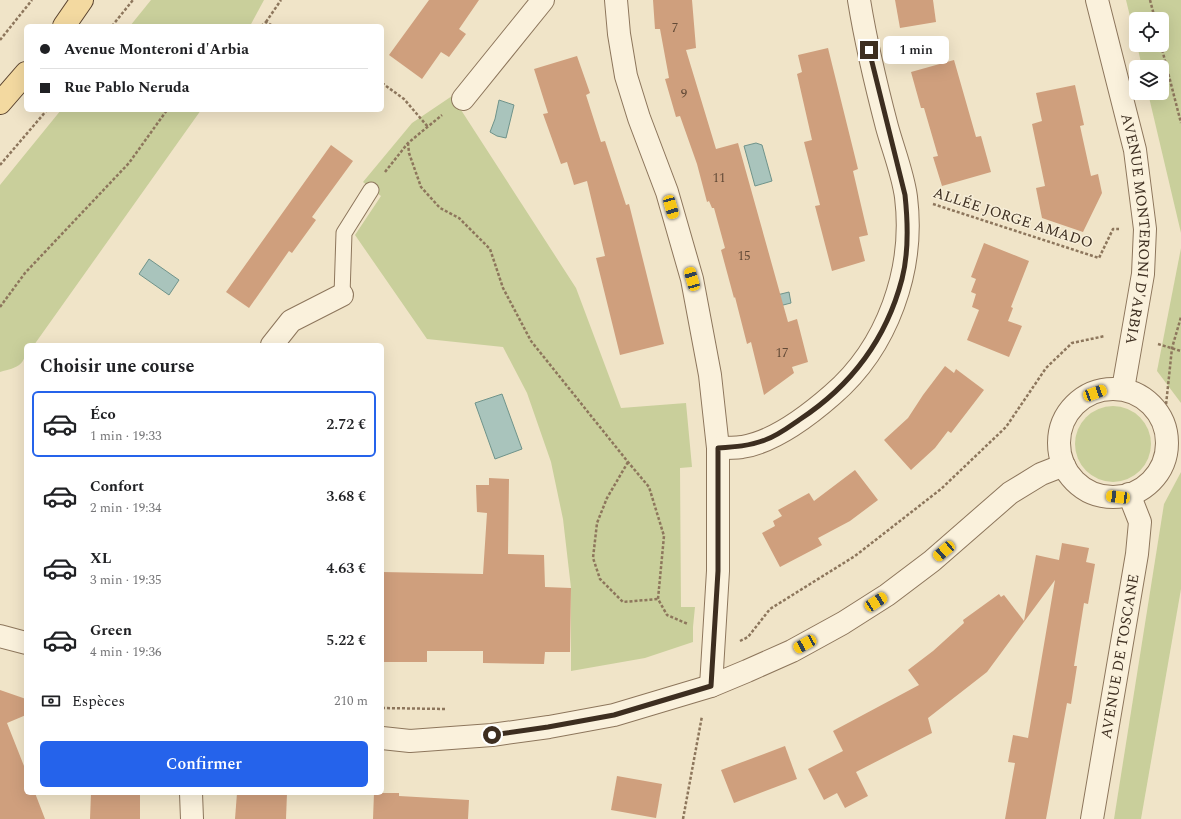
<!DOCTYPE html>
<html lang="fr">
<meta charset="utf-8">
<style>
:root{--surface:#fff;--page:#f6f6f6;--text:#202124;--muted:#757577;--line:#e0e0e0;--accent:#2563eb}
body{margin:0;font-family:Spectral,serif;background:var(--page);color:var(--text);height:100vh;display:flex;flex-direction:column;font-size:15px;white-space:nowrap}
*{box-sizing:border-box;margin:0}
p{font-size:13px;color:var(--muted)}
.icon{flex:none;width:22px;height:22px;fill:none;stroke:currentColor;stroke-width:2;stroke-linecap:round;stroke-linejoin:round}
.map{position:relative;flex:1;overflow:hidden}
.side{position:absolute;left:24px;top:343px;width:360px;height:452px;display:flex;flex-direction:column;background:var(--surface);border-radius:6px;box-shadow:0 4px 16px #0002}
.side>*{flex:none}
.hud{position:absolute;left:24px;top:24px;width:360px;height:88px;border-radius:6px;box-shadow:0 4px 16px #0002;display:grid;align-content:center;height:88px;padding:0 16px;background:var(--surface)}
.controls{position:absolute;left:1129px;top:12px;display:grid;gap:8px}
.controls a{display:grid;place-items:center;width:40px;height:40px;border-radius:6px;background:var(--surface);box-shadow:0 4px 16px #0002;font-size:20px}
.end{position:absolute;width:18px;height:18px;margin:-9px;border:5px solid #3d2e20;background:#fff;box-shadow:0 0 0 2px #fff}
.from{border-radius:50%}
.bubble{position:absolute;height:28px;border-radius:6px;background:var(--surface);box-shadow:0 4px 16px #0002;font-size:13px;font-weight:600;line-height:28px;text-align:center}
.car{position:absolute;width:12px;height:24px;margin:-12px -6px;border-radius:5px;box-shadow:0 0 3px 1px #0007;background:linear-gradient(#f5c518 24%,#345 0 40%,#f5c518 0 76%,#345 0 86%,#f5c518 0)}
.hud b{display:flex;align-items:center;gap:14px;height:38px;font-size:15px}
.hud b+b{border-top:1px solid var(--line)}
.hud i{width:10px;height:10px;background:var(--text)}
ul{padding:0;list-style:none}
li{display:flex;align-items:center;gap:12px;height:66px;margin:0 8px 6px;padding:0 8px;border:2px solid transparent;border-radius:6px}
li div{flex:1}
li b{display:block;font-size:15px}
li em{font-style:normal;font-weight:600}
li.current{border-color:var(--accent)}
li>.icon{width:36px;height:36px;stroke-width:1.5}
h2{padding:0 16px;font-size:18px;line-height:48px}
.pay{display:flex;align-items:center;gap:10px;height:44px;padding:0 16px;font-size:15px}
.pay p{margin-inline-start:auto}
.cta{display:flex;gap:8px;margin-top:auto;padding:8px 16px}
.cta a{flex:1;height:46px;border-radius:6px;background:var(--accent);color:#fff;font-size:16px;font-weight:600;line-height:46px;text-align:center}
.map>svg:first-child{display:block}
.green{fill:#c9cf9b}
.water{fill:#a9c4bc;stroke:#6f938a}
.building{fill:#cf9f7d}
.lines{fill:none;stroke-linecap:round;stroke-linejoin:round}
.lane-casing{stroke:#8d765c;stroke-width:17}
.street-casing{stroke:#8d765c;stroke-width:24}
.primary-casing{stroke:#5b4430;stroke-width:24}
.path{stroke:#8d765c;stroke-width:2.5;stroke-dasharray:3 2;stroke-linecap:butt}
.lane{stroke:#faf1dc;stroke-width:15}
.street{stroke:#faf1dc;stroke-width:22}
.primary{stroke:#f3d9a0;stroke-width:22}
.route{stroke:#3d2e20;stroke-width:5}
.labels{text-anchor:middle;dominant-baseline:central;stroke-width:3;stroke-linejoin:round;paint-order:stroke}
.number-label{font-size:13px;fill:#624a37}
.street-label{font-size:15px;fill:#3d2e20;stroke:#f7eed8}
</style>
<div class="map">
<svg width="1181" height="819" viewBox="0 0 1181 819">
<rect width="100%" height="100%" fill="#f0e4c8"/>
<g class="green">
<polygon points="151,0 264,0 250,26 130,26"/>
<polygon points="1126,0 1181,0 1181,233 1148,93 1162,93 1162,67 1142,67 1137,45 1162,45 1162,19 1136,19 1136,41"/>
<polygon points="452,96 576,288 621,408 686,403 692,467 680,468 681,607 695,607 693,627 693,642 645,658 571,671 571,588 563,519 551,462 527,393 503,347 427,339 355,235 381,196 363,182 412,123"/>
<path d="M61,110H201L34,345H26C26,366 18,367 0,372V185Z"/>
<polygon points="1181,248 1181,403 1157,371"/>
<circle cx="1113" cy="444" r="38"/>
<polygon points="1181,472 1181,589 1141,819 1114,819 1164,504"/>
</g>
<g class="water">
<polygon points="499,100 514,105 506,138 497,136 490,132 495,119"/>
<polygon points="756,143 762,145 772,181 755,186 744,146"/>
<polygon points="149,259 179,280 169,295 139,274"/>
<polygon points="789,292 791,303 752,313 749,302"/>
<polygon points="502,394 522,449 495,459 475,403"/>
</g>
<g class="building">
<polygon points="429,0 479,0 459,29 466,34 449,57 441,52 422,79 389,55"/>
<polygon points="653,0 692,0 696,48 686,50 716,149 738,143 788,322 797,319 808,362 792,367 794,373 764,395 751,342 747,344 735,297 734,298 721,250 725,248 714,208 712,208 709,201 707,202 697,164 680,116 676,117 665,79 669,78 660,29 655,29"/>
<polygon points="895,0 933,0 936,22 900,28"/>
<polygon points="828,48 858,169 853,171 868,235 859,237 865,261 832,271 815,206 820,205 804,142 812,140 797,74 802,72 798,55"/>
<polygon points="577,56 590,93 586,95 601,142 605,141 626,205 629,204 664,344 620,355 596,258 605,256 587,181 574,185 567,162 561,164 543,114 548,113 534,69"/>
<polygon points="954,60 976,137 981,136 991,172 942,186 933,157 938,156 924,108 921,108 911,72"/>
<polygon points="1075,85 1084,125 1080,126 1091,176 1098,174 1102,193 1083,232 1042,218 1036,188 1045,186 1032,124 1042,121 1036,93"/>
<polygon points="331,145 353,161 312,217 316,220 292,253 289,251 249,308 226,292"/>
<polygon points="984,243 1029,261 1011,307 1013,308 1008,321 1022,326 1009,357 967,340 979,310 972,307 976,294 971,292 976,279 971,277"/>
<polygon points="945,366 954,373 956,369 984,390 951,433 948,431 935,448 911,470 884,440 908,418 923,395"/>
<polygon points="855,470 878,500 850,521 818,538 822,545 780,567 762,533 775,526 773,521 782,516 778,510 809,493 814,501"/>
<polygon points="489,478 509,479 508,554 544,555 545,587 571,588 570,652 545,652 544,664 483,663 483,651 427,651 427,662 382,662 382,572 483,574 487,513 477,512 476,485 489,485"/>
<polygon points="1062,543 1089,548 1086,562 1095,564 1088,604 1084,603 1074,666 1077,666 1071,704 1067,703 1046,819 1005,819 1015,763 1008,762 1013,735 1028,738 1055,580 987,672 928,718 932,733 856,772 868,796 845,808 837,793 824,800 808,769 843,751 833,731 919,685 908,670 933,651 964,623 963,620 999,594 1001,597 1004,595 1024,621 1036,555 1059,560"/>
<polygon points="0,690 26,699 26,715 7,723 26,771 26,793 35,793 45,819 0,819"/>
<polygon points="785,746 797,779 734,803 721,770"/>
<polygon points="617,776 662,784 656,818 611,810"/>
<polygon points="91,793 140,793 140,819 90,819"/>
<polygon points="237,793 287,793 286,819 235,819"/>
<polygon points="374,793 399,793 399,796 469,800 468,819 373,819"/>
</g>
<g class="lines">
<defs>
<polyline id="lane" points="342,295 344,233 371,190"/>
<g id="street">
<polyline points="616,0 619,34 626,76 639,118 667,192 692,279 710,375 718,448 718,571 711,686"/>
<path id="s1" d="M1097,0L1135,150L1145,229L1143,274L1123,389"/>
<polyline points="463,99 543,0"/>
<polyline points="272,345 291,321 342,295"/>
<circle cx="1113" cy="443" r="54"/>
<path d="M718,448C725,448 734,448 742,447C774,442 808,416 832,395C888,347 915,269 906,197C903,174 893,149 887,127C876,85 866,43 859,0"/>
<polyline points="0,636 26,643"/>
<polyline points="382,738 410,741 492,735 549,727 614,715 711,686 747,671 792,651 843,623 887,595 932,561 1010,493 1041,474 1064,465"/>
<polyline points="191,793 192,819"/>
<path id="s2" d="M1092,819L1137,554L1140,522L1129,494"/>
</g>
<g id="primary">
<polyline points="64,26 82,0"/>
<polyline points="0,103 26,73"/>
</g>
</defs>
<use href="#lane" class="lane-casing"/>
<use href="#street" class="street-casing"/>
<use href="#primary" class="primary-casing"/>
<g class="path">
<polyline points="1150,0 1155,19"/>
<polyline points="266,22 281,0"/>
<polyline points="112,26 133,0"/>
<polyline points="261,26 266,22 273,26"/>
<polyline points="0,40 32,0"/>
<polyline points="1161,45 1181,123"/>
<polyline points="382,83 404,99 428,127"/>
<polyline points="408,143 409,153 421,187 440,208 459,218 490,249 503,288 531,341 628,462 649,487 664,536 658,599 667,615 688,624"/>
<polyline points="0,165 47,110"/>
<polyline points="385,172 408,143 442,115"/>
<polyline points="933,204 1099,258 1113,229 1119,229"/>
<polyline points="0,307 25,273 129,163 167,110"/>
<polyline points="1158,344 1181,351"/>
<polyline points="1164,424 1172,348 1181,317"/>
<polyline points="628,462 607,498 597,523 593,558 600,579 623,602 658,599"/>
<polyline points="740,641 748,637 770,609 855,556 941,489 1006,427 1046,368 1072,343 1105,336"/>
<polyline points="382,708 445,709"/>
<polyline points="683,819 702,716"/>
</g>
<use href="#lane" class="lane"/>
<use href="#street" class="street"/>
<use href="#primary" class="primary"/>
</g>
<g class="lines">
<path class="route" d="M492,735L548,727L614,715L711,686L718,571V448C734,447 750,446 765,440C777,436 789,427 799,420C851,386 886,340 902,279C909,252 908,223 905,195L869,50"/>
</g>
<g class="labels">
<g class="number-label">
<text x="675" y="28">7</text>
<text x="684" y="94">9</text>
<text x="719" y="178">11</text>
<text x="744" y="256">15</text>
<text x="782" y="353">17</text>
</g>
<g class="street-label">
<text transform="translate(1013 218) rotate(18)">ALLÉE JORGE AMADO</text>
<text stroke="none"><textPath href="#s1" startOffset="234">AVENUE MONTERONI D'ARBIA</textPath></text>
<text stroke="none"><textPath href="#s2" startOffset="165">AVENUE DE TOSCANE</textPath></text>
</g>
</g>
</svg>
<div class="controls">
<a><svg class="icon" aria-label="locate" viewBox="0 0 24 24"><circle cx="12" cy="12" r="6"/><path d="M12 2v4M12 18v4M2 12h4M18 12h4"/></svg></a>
<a><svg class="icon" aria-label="layers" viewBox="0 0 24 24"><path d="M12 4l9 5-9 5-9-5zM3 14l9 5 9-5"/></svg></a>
</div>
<i class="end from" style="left:492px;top:735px"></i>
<i class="end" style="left:869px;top:50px"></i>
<div class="bubble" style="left:883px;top:36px;width:66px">1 min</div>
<i class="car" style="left:671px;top:207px;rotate:164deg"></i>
<i class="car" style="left:692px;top:279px;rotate:344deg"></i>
<i class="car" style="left:1095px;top:393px;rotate:70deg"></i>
<i class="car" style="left:1118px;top:497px;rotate:277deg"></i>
<i class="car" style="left:944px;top:551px;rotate:229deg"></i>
<i class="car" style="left:876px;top:602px;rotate:57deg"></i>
<i class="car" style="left:805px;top:644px;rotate:241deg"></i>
<div class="hud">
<b><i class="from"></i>Avenue Monteroni d'Arbia</b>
<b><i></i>Rue Pablo Neruda</b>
</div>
<section class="side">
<h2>Choisir une course</h2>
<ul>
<li class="current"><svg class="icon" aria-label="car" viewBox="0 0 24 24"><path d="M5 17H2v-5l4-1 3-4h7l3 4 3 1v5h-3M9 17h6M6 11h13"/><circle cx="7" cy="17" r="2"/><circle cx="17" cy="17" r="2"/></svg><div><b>Éco</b><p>1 min · 19:33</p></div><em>2.72 €</em></li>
<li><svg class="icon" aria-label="car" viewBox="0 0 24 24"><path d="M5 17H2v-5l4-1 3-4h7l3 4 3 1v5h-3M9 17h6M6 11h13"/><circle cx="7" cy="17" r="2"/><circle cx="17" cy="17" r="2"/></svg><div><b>Confort</b><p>2 min · 19:34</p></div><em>3.68 €</em></li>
<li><svg class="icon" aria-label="car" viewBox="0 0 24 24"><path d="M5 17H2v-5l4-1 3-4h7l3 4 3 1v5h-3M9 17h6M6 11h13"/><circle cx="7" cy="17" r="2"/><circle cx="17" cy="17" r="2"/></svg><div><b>XL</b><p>3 min · 19:35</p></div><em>4.63 €</em></li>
<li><svg class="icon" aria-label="car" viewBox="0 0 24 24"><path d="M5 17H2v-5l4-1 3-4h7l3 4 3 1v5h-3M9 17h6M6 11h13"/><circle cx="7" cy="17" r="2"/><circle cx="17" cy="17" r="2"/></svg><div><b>Green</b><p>4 min · 19:36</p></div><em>5.22 €</em></li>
</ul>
<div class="pay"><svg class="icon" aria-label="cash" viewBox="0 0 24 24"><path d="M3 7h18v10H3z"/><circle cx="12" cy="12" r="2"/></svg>Espèces<p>210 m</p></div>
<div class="cta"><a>Confirmer</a></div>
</section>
</div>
